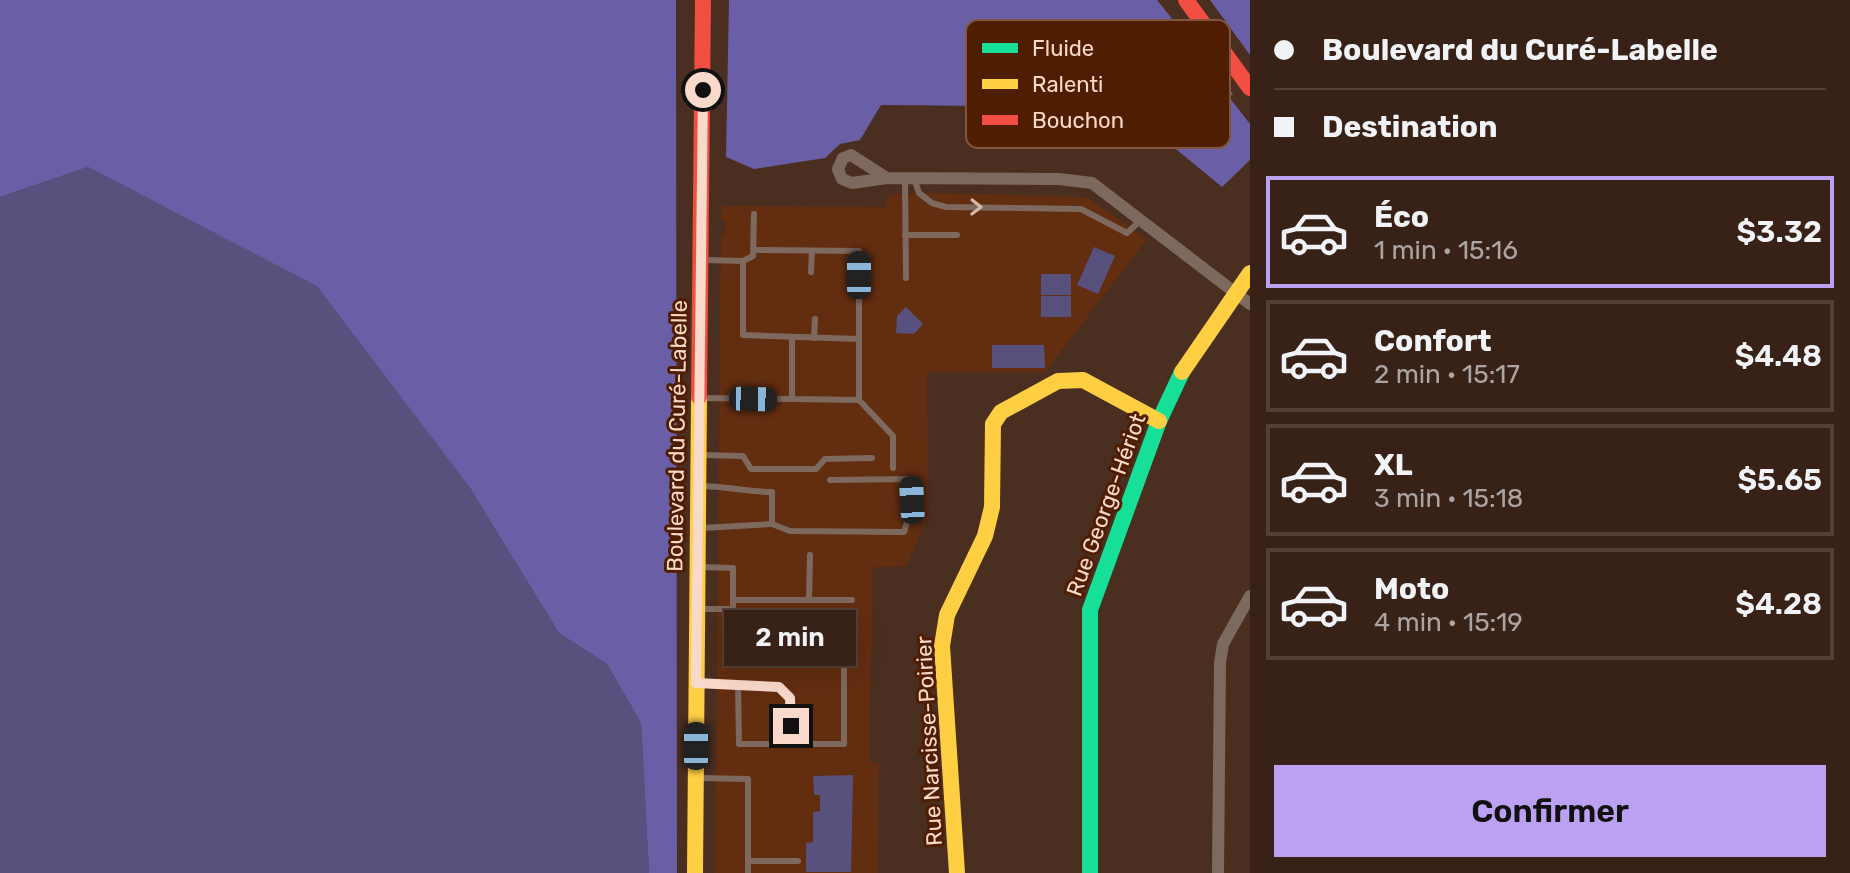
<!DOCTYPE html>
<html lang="fr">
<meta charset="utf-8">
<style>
:root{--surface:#382218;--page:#3f2a21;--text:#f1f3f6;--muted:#aba4a2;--line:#523f37;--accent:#bca0f2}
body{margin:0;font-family:Rubik,sans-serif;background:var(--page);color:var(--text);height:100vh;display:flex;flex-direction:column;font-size:30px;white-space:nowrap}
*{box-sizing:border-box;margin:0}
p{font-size:26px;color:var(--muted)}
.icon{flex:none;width:44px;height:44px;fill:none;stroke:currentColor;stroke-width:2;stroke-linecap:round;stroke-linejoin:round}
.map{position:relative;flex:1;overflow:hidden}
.side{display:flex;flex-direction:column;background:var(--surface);width:600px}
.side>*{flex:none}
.guide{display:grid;align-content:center;height:176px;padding:0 24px;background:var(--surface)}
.end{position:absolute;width:36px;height:36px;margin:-18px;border:10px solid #f9d9ca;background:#111;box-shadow:0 0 0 4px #111}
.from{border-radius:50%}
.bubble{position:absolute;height:56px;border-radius:0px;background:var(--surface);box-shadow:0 8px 32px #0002,0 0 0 2px var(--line);font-size:26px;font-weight:600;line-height:56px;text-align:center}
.car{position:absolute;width:24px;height:48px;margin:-24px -12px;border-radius:10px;box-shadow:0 0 6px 2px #0007;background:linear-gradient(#222 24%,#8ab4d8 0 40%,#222 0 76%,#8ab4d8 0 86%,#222 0)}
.guide b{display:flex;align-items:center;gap:28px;height:76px;font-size:30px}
.guide b+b{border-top:2px solid var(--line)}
.guide i{width:20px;height:20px;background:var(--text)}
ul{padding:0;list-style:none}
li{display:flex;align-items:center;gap:24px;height:112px;margin:0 16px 12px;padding:0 8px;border:4px solid var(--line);border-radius:0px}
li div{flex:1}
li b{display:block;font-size:30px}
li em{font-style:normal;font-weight:600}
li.active{border-color:var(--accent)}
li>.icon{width:72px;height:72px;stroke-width:1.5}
.cta{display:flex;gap:16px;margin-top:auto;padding:16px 24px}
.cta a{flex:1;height:92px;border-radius:0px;background:var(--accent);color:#111;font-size:32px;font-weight:600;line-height:92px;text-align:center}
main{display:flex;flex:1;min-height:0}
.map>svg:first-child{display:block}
.built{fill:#632d10}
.green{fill:#58517e}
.forest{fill:#6a5fa6}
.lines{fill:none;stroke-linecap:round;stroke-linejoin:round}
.lane{stroke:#7e695f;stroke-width:6}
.street{stroke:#7e695f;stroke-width:12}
.fast{stroke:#16e098;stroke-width:16}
.slow{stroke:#ffcf43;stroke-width:16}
.jam{stroke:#f24e42;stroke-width:16}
.oneway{stroke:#d4b7aa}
.route{stroke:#f9d9ca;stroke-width:10}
.labels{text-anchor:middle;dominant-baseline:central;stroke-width:6;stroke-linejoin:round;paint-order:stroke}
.street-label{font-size:22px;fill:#f9d9ca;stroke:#4f1e02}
.key{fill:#4f1e02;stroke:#82563e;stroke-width:2}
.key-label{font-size:22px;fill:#f9d9ca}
</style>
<main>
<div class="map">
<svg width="1250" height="873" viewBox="0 0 1250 873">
<rect width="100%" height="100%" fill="#4a2e20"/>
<polygon class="built" points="929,193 1086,197 1147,239 1045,372 927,372 928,518 906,566 873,567 869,762 879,763 878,873 715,873 721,235 726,232 726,223 721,220 722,206 887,207 887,195"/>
<g class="green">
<polygon points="88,167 317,285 470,488 559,633 607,664 641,723 649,873 0,873 0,197"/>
<polygon points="1094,247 1115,256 1098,294 1077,285"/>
<rect x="1041" y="274" width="30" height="21"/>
<rect x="1041" y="296" width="30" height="21"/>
<polygon points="906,307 923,324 914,334 896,333 897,316"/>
<polygon points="992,345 1044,345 1045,368 992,368"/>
<polygon points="853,775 851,872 806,872 806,843 813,842 813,812 820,811 820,795 814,795 813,776"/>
</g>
<g class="forest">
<polygon points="0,0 676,0 677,873 649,873 641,723 607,664 559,633 470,488 317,286 88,167 0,197"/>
<polygon points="729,0 1157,0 1233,94 1229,97 1250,124 1250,160 1222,187 1131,112 1111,107 881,105 860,140 840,144 825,158 754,169 726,157"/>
<polygon points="1211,0 1250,0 1250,55 1210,0"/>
</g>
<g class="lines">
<g class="lane">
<polyline points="905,178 906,278"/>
<polyline points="914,178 919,193 932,203 946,207 1081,209 1127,233 1142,219"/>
<polyline points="905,235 957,235"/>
<polyline points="705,260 743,261 743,335 859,339 859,251 754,250"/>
<polyline points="743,261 753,256 754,214"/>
<polyline points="811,272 812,251"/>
<polyline points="792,337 792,399 859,400 859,339"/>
<polyline points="814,338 815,319"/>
<polyline points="700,398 792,399"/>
<polyline points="859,400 893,436 893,468"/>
<polyline points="701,455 743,456 751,469 816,469 825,459 872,458"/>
<path d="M700,486C726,486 747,492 772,492V524L702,528"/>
<polyline points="772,524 790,531 904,532 912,507 911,479 830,480"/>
<polyline points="733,600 852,600"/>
<polyline points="809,600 810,555"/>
<polyline points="701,609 733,609 733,568 701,567"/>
<polyline points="733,609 739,637"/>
<polyline points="700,683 782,688 791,701 792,744"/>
<polyline points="738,684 739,744 844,744 844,639 739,637 739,644"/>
<polyline points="700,778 748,779 748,861 798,861"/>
<polyline points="748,861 748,873"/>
</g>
<g class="street">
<polyline points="887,178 851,155 843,158 838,169 842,179 852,183 887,178 1059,179 1092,183 1250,304"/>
<polyline points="1218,873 1220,663 1223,644 1250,596"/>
</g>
<polyline class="fast" points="1090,873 1090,610 1159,421 1182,372"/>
<g class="slow">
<polyline points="1182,372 1250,273"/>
<polyline points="695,873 699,397"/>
<polyline points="957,873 942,646 947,615 985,536 992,507 993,424 1001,412 1058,381 1083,380 1159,421"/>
</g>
<g class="jam">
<polyline points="1186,0 1250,88"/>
<polyline points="699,397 703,0"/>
</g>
</g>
<defs><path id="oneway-chevron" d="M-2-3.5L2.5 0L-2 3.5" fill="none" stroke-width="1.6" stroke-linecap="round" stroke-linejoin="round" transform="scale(2)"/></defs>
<use class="oneway" href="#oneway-chevron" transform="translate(976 207) rotate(1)"/>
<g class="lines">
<polyline class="route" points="703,90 696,683 779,687 790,698 791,726"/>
</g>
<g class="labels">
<g class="street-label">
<text transform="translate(677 436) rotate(-89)">Boulevard du Curé-Labelle</text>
<text transform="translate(1106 505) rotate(-70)">Rue George-Hériot</text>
<text transform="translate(929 741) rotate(-93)">Rue Narcisse-Poirier</text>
</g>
</g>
<rect x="966" y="20" width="264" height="128" rx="12" class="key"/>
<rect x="982" y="43" width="36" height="10" fill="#16e098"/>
<rect x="982" y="79" width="36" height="10" fill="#ffcf43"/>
<rect x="982" y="115" width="36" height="10" fill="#f24e42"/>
<g class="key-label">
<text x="1032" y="56">Fluide</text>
<text x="1032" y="92">Ralenti</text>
<text x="1032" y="128">Bouchon</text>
</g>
</svg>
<i class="end from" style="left:703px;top:90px"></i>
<i class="end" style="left:791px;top:726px"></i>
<div class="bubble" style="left:724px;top:610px;width:132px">2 min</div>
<i class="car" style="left:859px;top:275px;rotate:0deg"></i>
<i class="car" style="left:753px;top:399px;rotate:91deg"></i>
<i class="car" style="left:912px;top:500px;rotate:357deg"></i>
<i class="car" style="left:696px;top:746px;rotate:0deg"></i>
</div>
<section class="side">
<div class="guide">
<b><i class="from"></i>Boulevard du Curé-Labelle</b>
<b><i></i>Destination</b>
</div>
<ul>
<li class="active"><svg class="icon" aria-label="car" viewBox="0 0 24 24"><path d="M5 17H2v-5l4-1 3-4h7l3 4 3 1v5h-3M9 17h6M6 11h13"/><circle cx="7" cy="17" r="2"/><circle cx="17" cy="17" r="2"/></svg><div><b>Éco</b><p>1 min · 15:16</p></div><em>$3.32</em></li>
<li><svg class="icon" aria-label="car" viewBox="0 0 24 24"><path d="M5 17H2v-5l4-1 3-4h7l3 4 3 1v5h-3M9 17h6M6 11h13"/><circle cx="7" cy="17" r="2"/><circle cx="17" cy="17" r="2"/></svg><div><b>Confort</b><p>2 min · 15:17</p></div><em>$4.48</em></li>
<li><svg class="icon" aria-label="car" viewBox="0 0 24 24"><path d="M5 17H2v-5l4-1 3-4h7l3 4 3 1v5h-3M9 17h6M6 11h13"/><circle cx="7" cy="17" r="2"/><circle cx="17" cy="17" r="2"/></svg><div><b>XL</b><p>3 min · 15:18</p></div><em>$5.65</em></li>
<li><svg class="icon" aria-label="car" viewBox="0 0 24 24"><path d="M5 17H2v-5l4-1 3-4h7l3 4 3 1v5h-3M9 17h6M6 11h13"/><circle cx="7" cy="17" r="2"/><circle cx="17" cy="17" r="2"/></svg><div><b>Moto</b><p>4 min · 15:19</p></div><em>$4.28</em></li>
</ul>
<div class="cta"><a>Confirmer</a></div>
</section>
</main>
